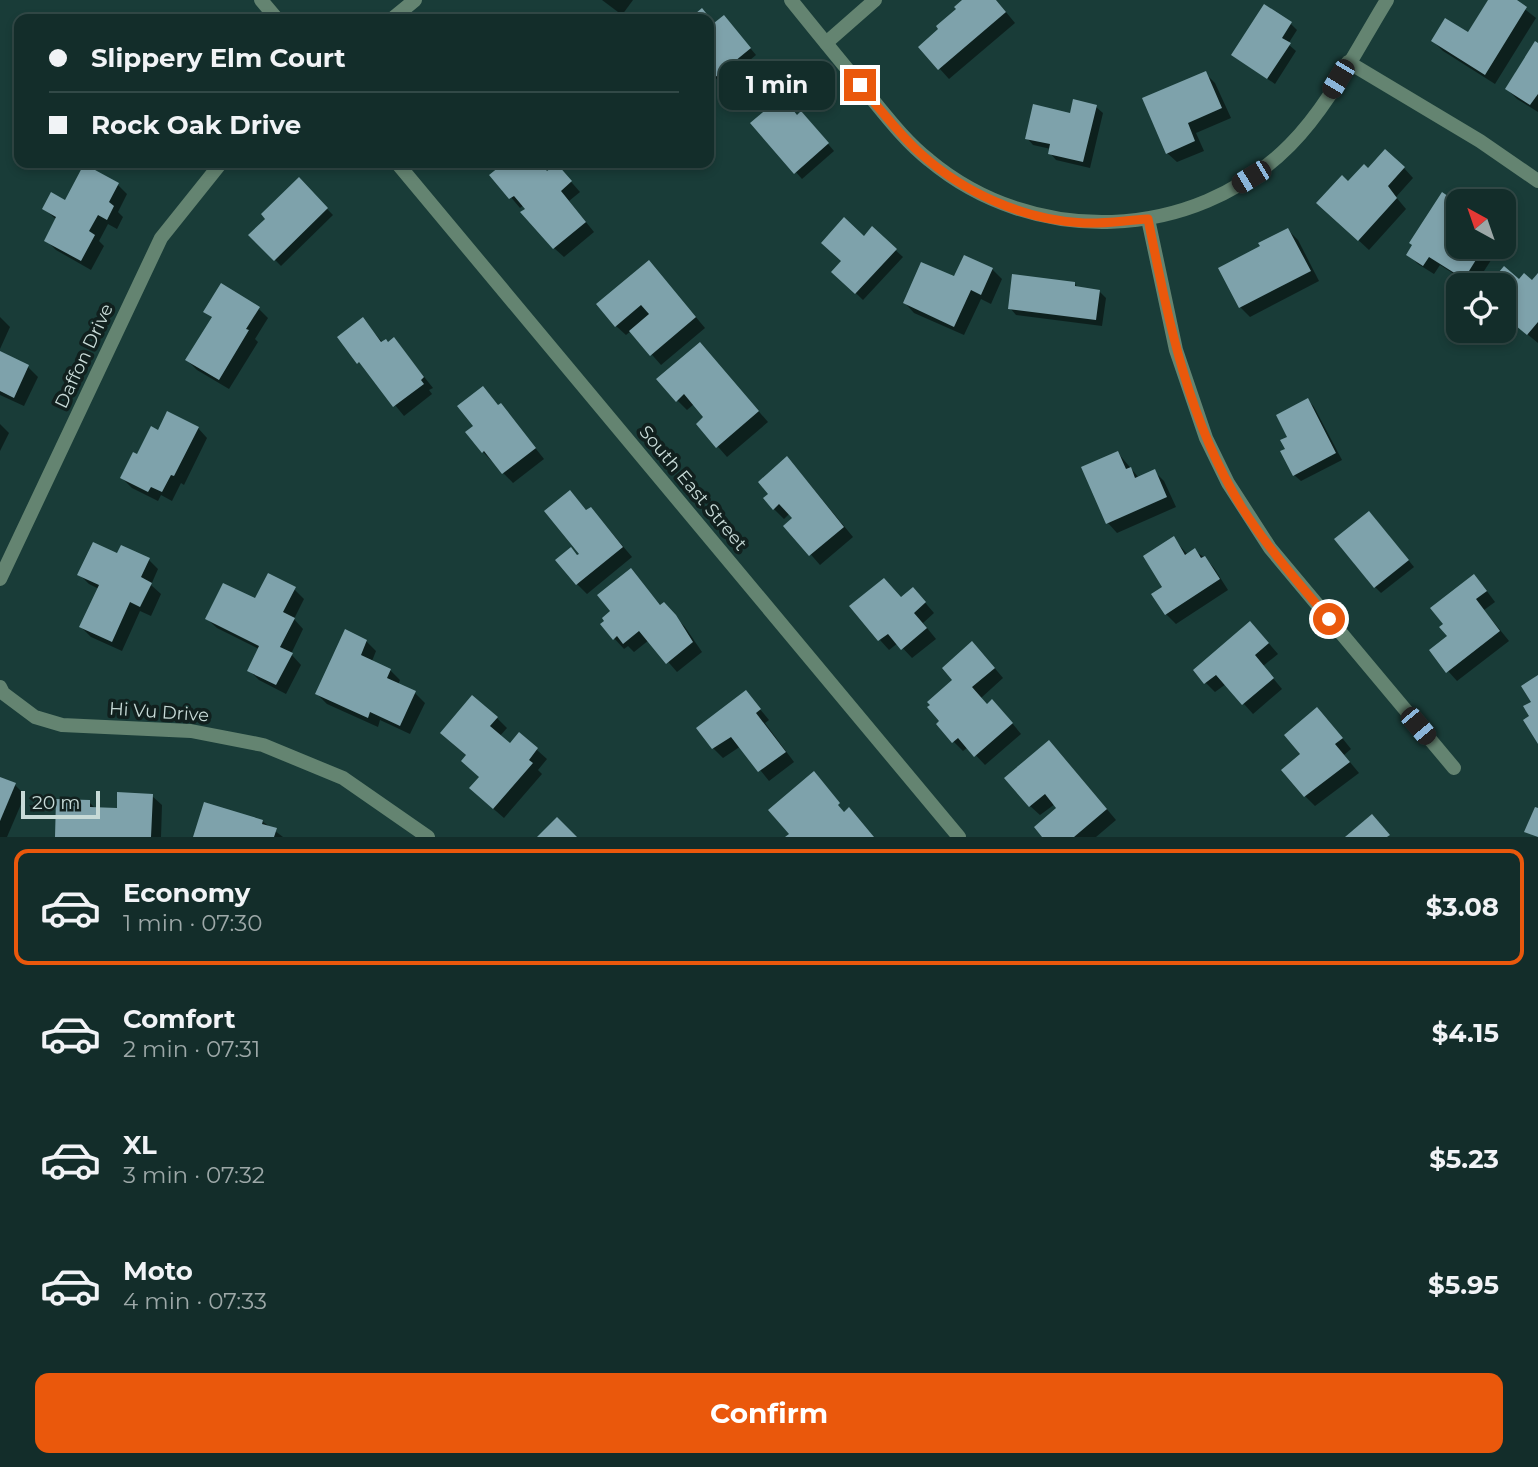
<!DOCTYPE html>
<meta charset="utf-8">
<style>
:root{--surface:#132d2a;--page:#203936;--text:#f1f3f6;--muted:#9da8a8;--line:#324947;--accent:#ea580c}
body{margin:0;font-family:Montserrat,sans-serif;background:var(--page);color:var(--text);height:100vh;display:flex;flex-direction:column;font-size:26px;white-space:nowrap}
*{box-sizing:border-box;margin:0}
p{font-size:23px;color:var(--muted)}
.icon{flex:none;width:38px;height:38px;fill:none;stroke:currentColor;stroke-width:2;stroke-linecap:round;stroke-linejoin:round}
.map{position:relative;height:837px;overflow:hidden}
.sheet{display:flex;flex-direction:column;background:var(--surface);flex:1}
.sheet>*{flex:none}
.guide{position:absolute;left:14px;top:14px;width:700px;height:154px;border-radius:14px;box-shadow:0 4px 10px #0003,0 0 0 2px var(--line);display:grid;align-content:center;height:154px;padding:0 35px;background:var(--surface)}
.needle{width:46px;rotate:320deg}
.fabs{position:absolute;left:1446px;top:189px;display:grid;gap:14px}
.fabs a{display:grid;place-items:center;width:70px;height:70px;border-radius:14px;background:var(--surface);box-shadow:0 4px 10px #0003,0 0 0 2px var(--line);font-size:35px}
.scale{position:absolute;left:21px;bottom:18px;width:79px;box-sizing:border-box;padding-left:7px;border:4px solid #c7dad7;border-top:0;font-size:19px;line-height:24px;white-space:nowrap;color:#c7dad7;-webkit-text-stroke:5px #11201e;paint-order:stroke}
.end{position:absolute;width:32px;height:32px;margin:-16px;border:9px solid #ea580c;background:#fff;box-shadow:0 0 0 4px #fff}
.from{border-radius:50%}
.bubble{position:absolute;height:49px;border-radius:14px;background:var(--surface);box-shadow:0 4px 10px #0003,0 0 0 2px var(--line);font-size:23px;font-weight:700;line-height:49px;text-align:center}
.car{position:absolute;width:21px;height:42px;margin:-21px -10px;border-radius:9px;box-shadow:0 0 5px 2px #0007;background:linear-gradient(#222 24%,#8ab4d8 0 40%,#222 0 76%,#8ab4d8 0 86%,#222 0)}
.guide b{display:flex;align-items:center;gap:24px;height:66px;font-size:26px}
.guide b+b{border-top:2px solid var(--line)}
.guide i{width:18px;height:18px;background:var(--text)}
ul{padding:12px 0 0;list-style:none}
li{display:flex;align-items:center;gap:21px;height:116px;margin:0 14px 10px;padding:0 21px;border:4px solid transparent;border-radius:14px}
li div{flex:1}
li b{display:block;font-size:26px}
li em{font-style:normal;font-weight:700}
li.active{border-color:var(--accent)}
li>.icon{width:63px;height:63px;stroke-width:1.5}
.cta{display:flex;gap:14px;margin-top:auto;padding:14px 35px}
.cta a{flex:1;height:80px;border-radius:14px;background:var(--accent);color:#fff;font-size:28px;font-weight:700;line-height:80px;text-align:center}
.map>svg:first-child{display:block}
.shadow{fill:#0007}
.building{fill:#7ea2ab}
.lines{fill:none;stroke-linecap:round;stroke-linejoin:round}
.minor{stroke:#648471;stroke-width:14}
.route{stroke:#ea580c;stroke-width:9}
.labels{text-anchor:middle;dominant-baseline:central;stroke-width:7;stroke-linejoin:round;paint-order:stroke}
.street-label{font-size:18px;fill:#c7dad7;stroke:#11201e}
</style>
<div class="map">
<svg width="1538" height="837" viewBox="0 0 1538 837">
<rect width="100%" height="100%" fill="#193c38"/>
<g class="shadow">
<polygon points="602,0 633,0 622,15"/>
<polygon points="965,0 996,0 1015,23 949,79 920,47 940,29"/>
<polygon points="1490,0 1513,0 1536,18 1495,84 1443,51 1433,41 1469,35"/>
<polygon points="702,11 715,25 730,24 756,55 721,84 709,70 709,19 692,19"/>
<polygon points="1291,24 1297,30 1288,44 1296,51 1275,84 1233,55"/>
<polygon points="1538,45 1538,112 1517,99 1507,89"/>
<polygon points="1205,73 1215,83 1231,118 1196,133 1204,151 1177,162 1167,153"/>
<polygon points="1096,107 1103,113 1090,168 1056,160 1050,153 1051,149 1033,145 1027,138 1071,115"/>
<polygon points="798,117 807,119 834,151 802,179 753,124"/>
<polygon points="507,163 540,163 548,173 566,176 580,192 569,201 594,232 564,257 554,248 524,205 520,208 492,175"/>
<polygon points="1404,168 1413,178 1396,197 1406,209 1369,250 1328,212 1349,184 1368,170"/>
<polygon points="299,180 333,215 281,266 251,235"/>
<polygon points="118,185 127,194 118,212 123,217 117,229 108,224 99,241 104,246 91,270 56,250 46,240 57,220 44,209"/>
<polygon points="1458,205 1458,247 1487,247 1495,254 1475,285 1471,285 1440,265 1434,274 1418,264 1408,254"/>
<polygon points="872,229 903,257 863,300 834,272"/>
<polygon points="1288,230 1298,240 1319,281 1250,317 1240,307"/>
<polygon points="992,269 1002,279 991,304 981,299 964,335 914,313 905,303 955,279"/>
<polygon points="1504,269 1519,281 1533,283 1538,276 1538,343 1503,314 1503,285 1490,285"/>
<polygon points="658,272 705,328 661,365 631,331 626,335 616,326"/>
<polygon points="1075,284 1079,289 1099,291 1106,298 1102,326 1016,315 1010,308"/>
<polygon points="258,308 268,318 255,339 258,342 229,389 197,370 187,360 213,318 206,312"/>
<polygon points="0,317 10,327 0,349"/>
<polygon points="363,320 383,343 388,344 394,339 433,388 429,390 432,394 404,416 339,337"/>
<polygon points="0,353 28,367 38,377 24,406 0,395"/>
<polygon points="709,354 768,422 727,457 698,424 706,417 694,404 687,410 677,400"/>
<polygon points="1308,400 1314,407 1342,460 1301,481 1294,475 1287,449 1290,438"/>
<polygon points="501,405 544,459 513,483 483,452 468,432"/>
<polygon points="0,424 9,433 0,451"/>
<polygon points="198,428 207,438 184,485 181,483 172,501 161,495 158,501 132,488 122,478 138,457"/>
<polygon points="1118,453 1139,478 1154,471 1164,481 1176,507 1117,533 1108,523"/>
<polygon points="797,469 853,537 820,565 786,526 794,519 790,513 784,519 774,509"/>
<polygon points="579,502 587,511 600,519 632,557 587,594 577,584 578,557 581,554"/>
<polygon points="1375,519 1414,567 1381,593 1375,587"/>
<polygon points="1173,538 1188,555 1195,551 1205,558 1214,568 1228,590 1176,624 1166,614 1165,587"/>
<polygon points="118,555 149,560 158,569 151,585 161,594 151,616 140,611 122,651 91,637 81,627 99,589 89,584 79,574"/>
<polygon points="631,570 661,606 664,605 685,627 702,652 677,672 649,640 634,652 628,646 624,649 602,625 612,611"/>
<polygon points="1483,586 1495,602 1484,610 1509,641 1457,681 1448,671 1449,636"/>
<polygon points="294,589 304,599 294,619 303,629 291,654 301,665 286,694 259,680 249,670 259,649 217,628 207,619"/>
<polygon points="901,599 922,599 934,613 923,623 936,639 912,658 898,643 889,650 880,640"/>
<polygon points="1260,633 1278,654 1263,666 1282,689 1253,714 1226,684 1215,692 1205,682"/>
<polygon points="366,641 376,651 372,661 390,670 400,680 398,685 415,693 425,703 410,734 380,720 378,727 327,704 317,694"/>
<polygon points="982,653 1003,678 981,698 988,706 1002,711 1021,734 985,765 968,747 963,751 954,742 955,680"/>
<polygon points="746,692 769,720 765,723 794,762 769,781 741,746 723,758 713,748"/>
<polygon points="497,718 507,728 499,737 510,746 519,734 547,759 538,770 542,774 504,818 481,798 481,777 467,756 452,743"/>
<polygon points="1327,719 1351,749 1344,755 1359,773 1315,806 1305,796 1302,754"/>
<polygon points="1059,752 1116,820 1096,837 1045,837 1037,828 1059,808 1055,804 1040,815 1030,806"/>
<polygon points="0,779 15,785 25,795 7,837 0,837"/>
<polygon points="152,796 162,805 161,837 57,837 58,801 89,802 96,809 118,810"/>
<polygon points="205,804 262,821 283,837 195,837"/>
</g>
<g class="building">
<polygon points="962,0 996,0 1006,12 938,70 918,47 938,29 936,26 956,9 954,7"/>
<polygon points="1488,0 1517,0 1527,7 1485,75 1431,41 1445,18 1468,32"/>
<polygon points="1264,4 1292,22 1282,38 1291,43 1267,79 1231,55"/>
<polygon points="702,8 714,23 724,15 751,48 713,79 709,73 709,19 689,19"/>
<polygon points="1535,41 1538,43 1538,94 1530,105 1505,89"/>
<polygon points="1206,71 1222,108 1188,123 1195,141 1166,154 1142,98"/>
<polygon points="782,96 797,115 801,111 829,143 794,174 750,123"/>
<polygon points="1073,99 1097,105 1083,162 1048,154 1050,144 1025,139 1033,104 1070,113"/>
<polygon points="1385,149 1405,167 1388,186 1397,198 1358,241 1316,203 1342,175 1348,181 1364,164 1368,168"/>
<polygon points="504,163 540,163 547,171 557,164 572,181 561,191 586,222 553,249 520,212 525,209 514,196 509,199 489,175"/>
<polygon points="84,164 119,183 109,202 114,206 107,220 98,215 89,231 95,235 81,261 44,241 56,217 42,209 51,192 65,200"/>
<polygon points="299,177 328,208 274,261 248,235 265,219 261,214"/>
<polygon points="1442,192 1458,203 1458,220 1456,224 1458,225 1458,247 1484,247 1464,279 1429,257 1423,266 1406,255 1412,245 1409,243"/>
<polygon points="844,217 864,236 872,226 897,249 855,294 831,272 841,261 821,243"/>
<polygon points="1288,228 1311,271 1239,308 1218,268 1260,246 1258,243"/>
<polygon points="964,255 993,268 981,295 971,290 954,327 903,303 921,262 954,276"/>
<polygon points="649,260 696,317 650,356 629,331 649,314 641,305 615,327 596,304"/>
<polygon points="1504,266 1519,279 1524,273 1532,280 1538,273 1538,322 1527,335 1503,315 1503,285 1488,285"/>
<polygon points="1012,274 1075,282 1075,286 1100,290 1096,320 1008,309"/>
<polygon points="221,283 260,307 246,329 249,330 219,380 185,360 212,317 203,312"/>
<polygon points="363,317 381,342 386,339 388,342 394,337 424,377 421,380 424,384 393,407 359,362 357,364 337,337"/>
<polygon points="700,342 759,411 716,448 696,424 703,417 684,394 676,402 656,379"/>
<polygon points="0,351 29,365 14,398 0,391"/>
<polygon points="483,386 498,405 501,403 536,448 502,474 484,451 482,453 465,432 473,426 457,406"/>
<polygon points="1308,398 1336,453 1293,476 1280,451 1285,449 1280,440 1287,437 1276,415"/>
<polygon points="167,411 199,427 174,476 171,475 162,492 151,487 148,492 120,478 133,452 137,454 151,426 158,430"/>
<polygon points="1118,451 1126,469 1131,467 1135,478 1155,469 1167,497 1106,524 1081,467"/>
<polygon points="787,456 844,527 809,556 783,526 792,518 779,504 773,510 763,498 768,494 758,482"/>
<polygon points="570,490 586,510 591,507 623,547 576,585 555,560 571,547 577,555 579,554 544,511"/>
<polygon points="1369,511 1409,560 1374,588 1334,539"/>
<polygon points="1174,536 1185,555 1195,548 1201,558 1205,556 1220,579 1165,615 1151,594 1162,587 1143,556"/>
<polygon points="93,542 117,553 121,545 150,558 141,577 152,583 140,607 130,602 112,642 79,627 99,585 77,575"/>
<polygon points="631,568 660,605 664,602 676,615 693,642 666,664 639,631 623,644 617,636 613,640 600,624 604,621 602,618 610,611 597,595"/>
<polygon points="268,573 296,587 283,612 295,618 280,647 293,653 276,685 247,671 259,646 205,619 223,583 255,598"/>
<polygon points="1474,574 1487,591 1476,599 1500,631 1446,673 1429,650 1447,636 1439,627 1443,624 1430,608"/>
<polygon points="884,578 901,597 913,587 926,602 914,613 927,628 901,650 888,634 878,641 849,606"/>
<polygon points="1250,621 1269,643 1255,655 1274,678 1242,705 1216,675 1204,684 1193,670"/>
<polygon points="345,629 367,640 361,655 391,669 387,678 416,691 400,726 370,712 368,718 315,694"/>
<polygon points="972,641 995,668 972,687 987,704 992,699 1013,723 974,757 958,738 952,743 936,724 939,721 927,707 930,705 927,702 952,680 942,668"/>
<polygon points="1538,675 1538,744 1523,720 1529,716 1523,706 1531,702 1521,686"/>
<polygon points="746,690 761,709 756,713 786,752 758,772 731,737 712,749 696,728"/>
<polygon points="472,695 498,717 490,726 510,743 519,732 538,748 529,760 533,763 493,809 469,788 479,777 461,761 466,755 440,733"/>
<polygon points="1317,707 1343,738 1335,744 1350,762 1304,797 1281,770 1300,754 1284,735"/>
<polygon points="1049,740 1107,809 1074,837 1042,837 1034,827 1056,808 1045,794 1029,807 1004,778"/>
<polygon points="814,771 840,803 838,805 844,812 849,807 874,837 785,837 789,834 768,810"/>
<polygon points="0,777 16,783 0,821"/>
<polygon points="117,792 153,794 151,837 55,837 56,799 90,800 90,807 117,808"/>
<polygon points="204,802 263,820 262,824 277,828 274,837 193,837"/>
<polygon points="1535,807 1538,808 1538,837 1524,832"/>
<polygon points="1372,814 1390,835 1387,837 1345,837"/>
<polygon points="557,817 577,837 537,837"/>
</g>
<g class="lines">
<g class="minor">
<polyline points="261,0 277,19"/>
<path d="M791,0C816,31 842,63 868,94C887,117 905,141 929,160C1033,247 1193,243 1290,145C1329,106 1358,47 1387,0"/>
<polyline points="392,19 415,0"/>
<polyline points="826,43 875,0"/>
<polyline points="1348,62 1480,141 1538,181"/>
<polyline points="397,163 959,837"/>
<polyline points="1148,219 1176,350 1206,438 1228,483 1270,548 1454,768"/>
<polyline points="0,579 161,238 221,163"/>
<polyline points="0,687 3,693 35,717 62,725 191,731 263,745 343,778 428,837"/>
</g>
</g>
<g class="lines">
<path class="route" d="M860,85C879,108 898,133 920,153C964,193 1024,220 1084,223C1106,224 1127,220 1148,219C1168,318 1187,418 1241,506C1266,546 1298,582 1329,619"/>
</g>
<g class="labels">
<g class="street-label">
<text transform="translate(84 356) rotate(-65)">Daffon Drive</text>
<text transform="translate(693 488) rotate(50)">South East Street</text>
<text transform="translate(159 712) rotate(4)">Hi Vu Drive</text>
</g>
</g>
</svg>
<div class="fabs">
<a><svg class="needle" viewBox="-14 -14 28 28"><path d="M0-13l5 13h-10z" fill="#e53935"/><path d="M0 13l5-13h-10z" fill="#9da8a8"/></svg></a>
<a><svg class="icon" aria-label="locate" viewBox="0 0 24 24"><circle cx="12" cy="12" r="6"/><path d="M12 2v4M12 18v4M2 12h4M18 12h4"/></svg></a>
</div>
<div class="scale">20 m</div>
<i class="end from" style="left:1329px;top:619px"></i>
<i class="end" style="left:860px;top:85px"></i>
<div class="bubble" style="left:719px;top:61px;width:116px">1 min</div>
<i class="car" style="left:1338px;top:79px;rotate:211deg"></i>
<i class="car" style="left:1251px;top:177px;rotate:239deg"></i>
<i class="car" style="left:1418px;top:726px;rotate:140deg"></i>
<div class="guide">
<b><i class="from"></i>Slippery Elm Court</b>
<b><i></i>Rock Oak Drive</b>
</div>
</div>
<section class="sheet">
<ul>
<li class="active"><svg class="icon" aria-label="car" viewBox="0 0 24 24"><path d="M5 17H2v-5l4-1 3-4h7l3 4 3 1v5h-3M9 17h6M6 11h13"/><circle cx="7" cy="17" r="2"/><circle cx="17" cy="17" r="2"/></svg><div><b>Economy</b><p>1 min · 07:30</p></div><em>$3.08</em></li>
<li><svg class="icon" aria-label="car" viewBox="0 0 24 24"><path d="M5 17H2v-5l4-1 3-4h7l3 4 3 1v5h-3M9 17h6M6 11h13"/><circle cx="7" cy="17" r="2"/><circle cx="17" cy="17" r="2"/></svg><div><b>Comfort</b><p>2 min · 07:31</p></div><em>$4.15</em></li>
<li><svg class="icon" aria-label="car" viewBox="0 0 24 24"><path d="M5 17H2v-5l4-1 3-4h7l3 4 3 1v5h-3M9 17h6M6 11h13"/><circle cx="7" cy="17" r="2"/><circle cx="17" cy="17" r="2"/></svg><div><b>XL</b><p>3 min · 07:32</p></div><em>$5.23</em></li>
<li><svg class="icon" aria-label="car" viewBox="0 0 24 24"><path d="M5 17H2v-5l4-1 3-4h7l3 4 3 1v5h-3M9 17h6M6 11h13"/><circle cx="7" cy="17" r="2"/><circle cx="17" cy="17" r="2"/></svg><div><b>Moto</b><p>4 min · 07:33</p></div><em>$5.95</em></li>
</ul>
<div class="cta"><a>Confirm</a></div>
</section>
